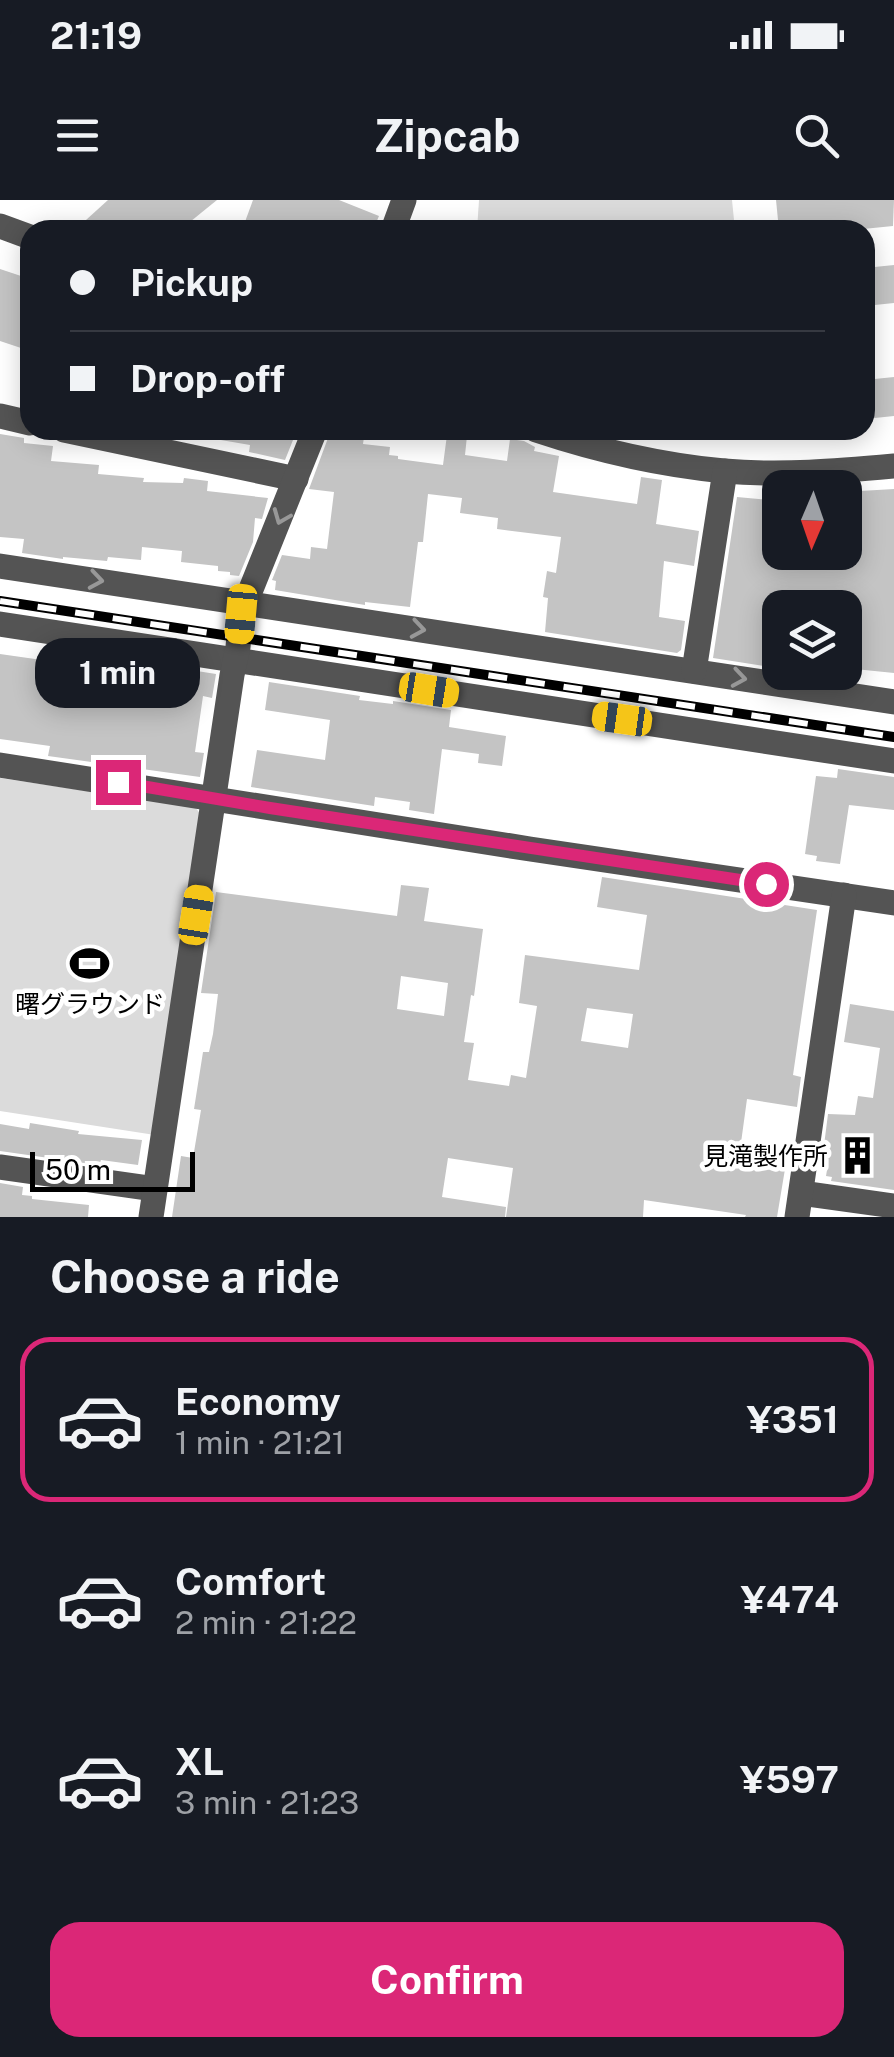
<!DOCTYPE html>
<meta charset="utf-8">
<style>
:root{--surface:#171b24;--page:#20242c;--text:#f1f3f6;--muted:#9ea1a6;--line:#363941;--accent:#db2777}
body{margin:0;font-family:"Public Sans","Noto Sans JP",sans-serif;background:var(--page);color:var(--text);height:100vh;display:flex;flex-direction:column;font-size:38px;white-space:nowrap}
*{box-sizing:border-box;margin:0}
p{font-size:32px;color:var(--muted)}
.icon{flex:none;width:55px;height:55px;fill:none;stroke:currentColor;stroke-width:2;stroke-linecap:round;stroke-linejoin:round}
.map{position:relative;height:1017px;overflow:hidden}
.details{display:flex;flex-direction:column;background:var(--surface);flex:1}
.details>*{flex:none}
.guide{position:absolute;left:20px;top:20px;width:855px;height:220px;border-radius:30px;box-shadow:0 5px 25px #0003;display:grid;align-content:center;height:220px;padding:0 50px;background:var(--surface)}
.needle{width:65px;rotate:182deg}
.controls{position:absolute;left:762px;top:270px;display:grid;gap:20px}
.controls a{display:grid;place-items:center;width:100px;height:100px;border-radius:20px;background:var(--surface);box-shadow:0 5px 25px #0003;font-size:50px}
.scale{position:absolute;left:30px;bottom:25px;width:165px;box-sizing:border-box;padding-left:10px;border:5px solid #000;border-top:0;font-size:28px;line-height:35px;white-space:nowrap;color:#000;-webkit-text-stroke:8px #fff;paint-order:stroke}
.end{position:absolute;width:45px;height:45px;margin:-22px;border:12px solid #db2777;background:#fff;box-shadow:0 0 0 5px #fff}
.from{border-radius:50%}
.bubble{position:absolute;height:70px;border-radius:30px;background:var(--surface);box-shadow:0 5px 25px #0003;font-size:32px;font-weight:700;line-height:70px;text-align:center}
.car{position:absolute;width:30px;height:60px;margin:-30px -15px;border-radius:12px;box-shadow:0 0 8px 2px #0007;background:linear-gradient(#f5c518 24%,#345 0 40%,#f5c518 0 76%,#345 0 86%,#f5c518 0)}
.guide b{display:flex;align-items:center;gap:35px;height:95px;font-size:38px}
.guide b+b{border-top:2px solid var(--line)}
.guide i{width:25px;height:25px;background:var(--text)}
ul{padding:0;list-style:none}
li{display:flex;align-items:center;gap:30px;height:165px;margin:0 20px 15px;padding:0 30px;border:5px solid transparent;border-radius:30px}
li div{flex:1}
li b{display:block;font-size:38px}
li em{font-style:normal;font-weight:700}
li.on{border-color:var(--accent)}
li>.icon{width:90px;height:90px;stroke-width:1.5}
h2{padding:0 50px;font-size:45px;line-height:120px}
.primary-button{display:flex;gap:20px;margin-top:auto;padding:20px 50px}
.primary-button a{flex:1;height:115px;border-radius:30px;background:var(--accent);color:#fff;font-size:40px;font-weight:700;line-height:115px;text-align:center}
.status{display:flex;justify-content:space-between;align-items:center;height:70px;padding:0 50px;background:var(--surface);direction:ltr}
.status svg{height:28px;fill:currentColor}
header{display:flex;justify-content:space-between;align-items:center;height:130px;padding:0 50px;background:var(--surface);font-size:45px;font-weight:700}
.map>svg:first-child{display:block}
.pitch{fill:#dbdbdb}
.building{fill:#c4c4c4;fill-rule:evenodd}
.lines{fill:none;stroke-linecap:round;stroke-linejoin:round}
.minor{stroke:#545454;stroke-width:25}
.rail-casing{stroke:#000;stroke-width:10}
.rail{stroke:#fff;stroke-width:6;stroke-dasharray:19;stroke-linecap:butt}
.oneway{stroke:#989898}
.route{stroke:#db2777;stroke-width:12}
.labels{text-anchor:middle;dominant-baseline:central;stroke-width:9;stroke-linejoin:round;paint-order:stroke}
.poi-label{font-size:25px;fill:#000;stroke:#fff}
</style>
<div class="status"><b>21:19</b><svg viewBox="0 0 49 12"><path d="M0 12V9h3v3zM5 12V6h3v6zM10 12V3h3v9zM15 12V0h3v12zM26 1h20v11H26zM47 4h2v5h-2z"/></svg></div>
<header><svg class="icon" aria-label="menu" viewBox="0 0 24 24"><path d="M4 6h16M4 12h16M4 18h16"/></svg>Zipcab<svg class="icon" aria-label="search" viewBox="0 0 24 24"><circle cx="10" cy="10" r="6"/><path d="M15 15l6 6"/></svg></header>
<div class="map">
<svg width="894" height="1017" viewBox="0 0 894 1017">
<rect width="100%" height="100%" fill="#fff"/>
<g class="pitch">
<polygon points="479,0 732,0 735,30 477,30"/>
<polygon points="0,578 195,607 202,616 155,935 0,911"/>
</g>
<g class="building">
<polygon points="108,0 217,0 180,30 75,30"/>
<polygon points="253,0 339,0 379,16 373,30 242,30"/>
<polygon points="776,0 894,0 893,26 853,30 779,30"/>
<polygon points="894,65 894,103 865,106 865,68"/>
<polygon points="0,69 30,79 30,151 0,141"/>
<polygon points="894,177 894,216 865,219 865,180"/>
<polygon points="216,230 297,230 285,260 249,252 250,245 215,239"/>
<polygon points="331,230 365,230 363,244 390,247 389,255 398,256 398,259 443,265 447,235 467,236 465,255 507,261 510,239 524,241 535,247 534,251 559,256 553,292 637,304 641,277 662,280 656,324 699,331 694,366 664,361 659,417 685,421 681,450 677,453 545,432 548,398 543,397 547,371 556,373 561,337 497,329 498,318 460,313 462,298 428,294 423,342 418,342 410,407 365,402 365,405 275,390 276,381 272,380 282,355 310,359 311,347 327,349 334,292 309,289"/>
<polygon points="0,234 24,238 24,243 53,246 51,261 99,265 98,274 144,278 143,282 183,283 184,278 208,281 207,291 268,298 262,319 255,318 253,342 239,376 230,375 230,372 218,371 218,366 181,362 182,351 142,347 141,360 108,357 107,361 63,357 63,359 22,353 24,339 0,337"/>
<polygon points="894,289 894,473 845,468 845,425 848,407 780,401 780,459 772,458 771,467 713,458 737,297 780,301 780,352 845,352 845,299 860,300 860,291"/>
<polygon points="0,454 56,462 53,482 106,491 107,486 111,487 113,473 132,476 133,461 216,474 212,498 203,496 195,552 204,553 200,577 48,556 50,546 0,539"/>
<polygon points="269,482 360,496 359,500 393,504 393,501 451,510 449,527 506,536 502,566 478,563 479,554 442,549 434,614 409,610 410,602 375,597 374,606 251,587 257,550 325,560 330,520 265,510"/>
<polygon points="838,569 894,577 894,610 849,605 840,664 816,661 817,656 805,654 816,576 837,578"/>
<path d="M602,677L817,710L793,875L801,877L797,907L747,899L740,950L787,957L777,1017H745L746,1015L644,1000L643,1017H506L513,968L448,958L442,997L506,1007L505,1017H172L181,956L193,958L201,910L194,909L203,852H209L213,834L218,794L201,793L216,692L397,716L401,685L429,688L424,721L483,729L474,796L471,795L464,842L474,843L468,880L509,886L511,875L526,878L537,806L519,803L525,755L639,770L647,715L597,707ZM401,776L448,783L444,816L397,809ZM587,808L633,814L628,848L581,841Z"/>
<polygon points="850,804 894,811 894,990 831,981 832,977 826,976 827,970 821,969 828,914 855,915 858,896 873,898 880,848 844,842"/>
<polygon points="30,923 79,931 78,934 142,940 138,965 101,960 100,963 91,964 0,951 0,924 29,929"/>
<polygon points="0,983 23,987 22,995 32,996 32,999 89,1005 88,1017 0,1017"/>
</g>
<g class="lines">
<g class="minor">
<polyline points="0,26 30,37"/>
<polyline points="393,30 404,0"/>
<polyline points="0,216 30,223"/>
<polyline points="64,230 296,279"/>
<path d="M536,230C596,250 661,265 724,271C781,276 838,271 894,266"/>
<polyline points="0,366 894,502"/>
<polyline points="0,424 894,561"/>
<polyline points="694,471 725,271"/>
<polyline points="0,565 530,649 894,703"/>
<polyline points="0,967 155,989"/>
<polyline points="801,993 894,1006"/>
<polyline points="151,1017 232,475 238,447 241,414 315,230"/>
<polyline points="797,1017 844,695"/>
</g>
<defs>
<polyline id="rail" points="0,401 894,537"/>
</defs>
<use href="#rail" class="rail-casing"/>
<use href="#rail" class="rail"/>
</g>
<defs><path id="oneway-chevron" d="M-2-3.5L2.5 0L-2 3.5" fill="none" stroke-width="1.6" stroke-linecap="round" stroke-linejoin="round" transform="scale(2.5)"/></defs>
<g class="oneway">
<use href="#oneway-chevron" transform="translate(281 317) rotate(112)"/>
<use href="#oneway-chevron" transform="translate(96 380) rotate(9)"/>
<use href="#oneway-chevron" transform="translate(418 429) rotate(9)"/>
<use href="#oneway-chevron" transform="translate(739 478) rotate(9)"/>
</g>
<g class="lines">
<polyline class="route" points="118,582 270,608 766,684"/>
</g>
<defs>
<symbol id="stadium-bare" viewBox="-9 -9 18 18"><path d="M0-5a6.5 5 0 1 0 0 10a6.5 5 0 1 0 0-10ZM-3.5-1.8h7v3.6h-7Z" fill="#000" stroke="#fff" stroke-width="2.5" paint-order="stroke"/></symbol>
<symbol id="building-bare" viewBox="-9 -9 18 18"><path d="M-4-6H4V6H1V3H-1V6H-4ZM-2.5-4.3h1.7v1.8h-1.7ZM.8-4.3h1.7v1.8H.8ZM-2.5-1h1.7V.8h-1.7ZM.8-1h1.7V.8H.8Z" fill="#000" stroke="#fff" stroke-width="2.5" paint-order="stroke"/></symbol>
</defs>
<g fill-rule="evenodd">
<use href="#stadium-bare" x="62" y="736" width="55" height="55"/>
<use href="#building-bare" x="830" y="928" width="55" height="55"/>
</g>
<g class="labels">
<g class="poi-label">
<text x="90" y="804">曙グラウンド</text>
<text x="828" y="956" text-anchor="end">見滝製作所</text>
</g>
</g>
</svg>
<div class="controls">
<a><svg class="needle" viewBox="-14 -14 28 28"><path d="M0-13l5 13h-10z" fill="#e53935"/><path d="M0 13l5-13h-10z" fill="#9ea1a6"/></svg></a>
<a><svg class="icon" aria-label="layers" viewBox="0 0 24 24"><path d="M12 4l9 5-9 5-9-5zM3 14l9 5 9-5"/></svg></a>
</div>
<div class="scale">50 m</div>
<i class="end from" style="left:766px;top:684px"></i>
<i class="end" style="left:118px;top:582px"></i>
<div class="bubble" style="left:35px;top:438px;width:165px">1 min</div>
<i class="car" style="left:241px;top:414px;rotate:185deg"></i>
<i class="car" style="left:429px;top:490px;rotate:99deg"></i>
<i class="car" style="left:622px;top:519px;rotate:278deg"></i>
<i class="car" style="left:196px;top:715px;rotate:9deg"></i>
<div class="guide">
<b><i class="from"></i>Pickup</b>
<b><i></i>Drop-off</b>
</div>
</div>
<section class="details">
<h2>Choose a ride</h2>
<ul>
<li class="on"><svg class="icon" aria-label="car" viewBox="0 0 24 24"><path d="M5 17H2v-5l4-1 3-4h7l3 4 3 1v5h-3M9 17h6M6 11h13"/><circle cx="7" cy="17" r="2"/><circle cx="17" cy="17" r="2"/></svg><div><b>Economy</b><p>1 min · 21:21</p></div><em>¥351</em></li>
<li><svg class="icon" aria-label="car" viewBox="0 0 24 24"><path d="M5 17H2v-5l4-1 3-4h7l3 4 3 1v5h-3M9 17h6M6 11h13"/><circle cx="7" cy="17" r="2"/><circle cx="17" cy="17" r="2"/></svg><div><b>Comfort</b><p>2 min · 21:22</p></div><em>¥474</em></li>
<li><svg class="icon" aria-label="car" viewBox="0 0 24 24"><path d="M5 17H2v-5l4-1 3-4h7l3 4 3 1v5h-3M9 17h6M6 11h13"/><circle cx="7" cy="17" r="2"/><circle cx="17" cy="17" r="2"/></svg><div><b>XL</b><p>3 min · 21:23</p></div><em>¥597</em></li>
</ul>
<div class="primary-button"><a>Confirm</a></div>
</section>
